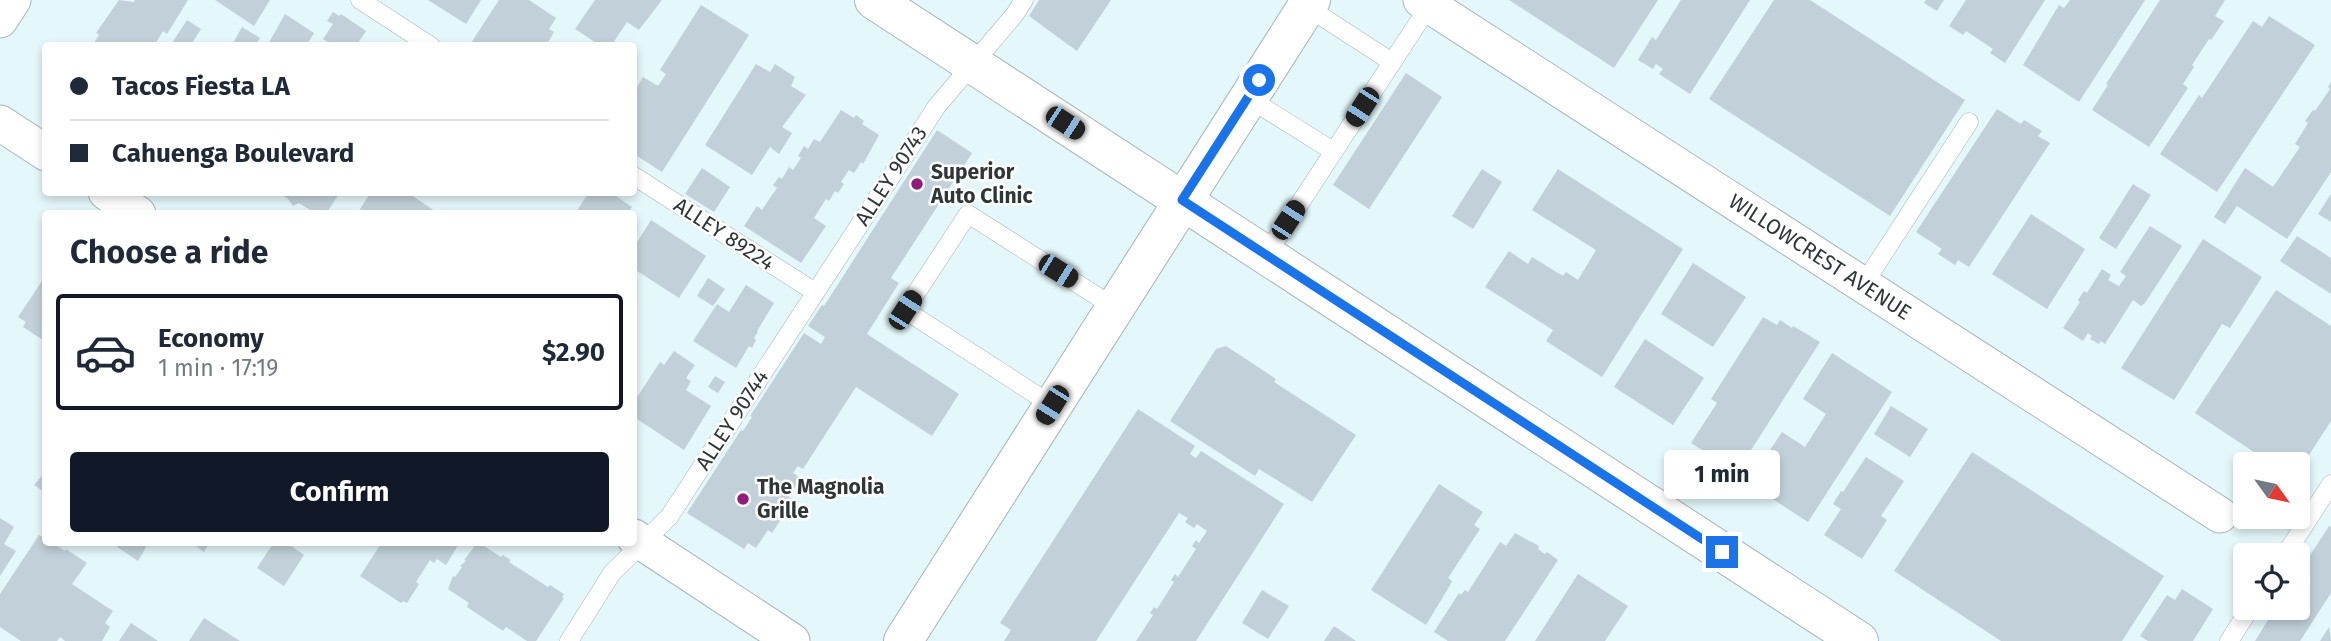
<!DOCTYPE html>
<meta charset="utf-8">
<style>
:root{--surface:#fff;--page:#f6f6f7;--text:#1f2937;--muted:#747a83;--line:#e0e1e3;--accent:#111827}
body{margin:0;font-family:"Fira Sans",sans-serif;background:var(--page);color:var(--text);height:100vh;display:flex;flex-direction:column;font-size:26px;white-space:nowrap}
*{box-sizing:border-box;margin:0}
p{font-size:23px;color:var(--muted)}
.icon{flex:none;width:38px;height:38px;fill:none;stroke:currentColor;stroke-width:2;stroke-linecap:round;stroke-linejoin:round}
.map{position:relative;flex:1;overflow:hidden}
.panel{position:absolute;left:42px;top:210px;width:595px;height:336px;display:flex;flex-direction:column;background:var(--surface);border-radius:7px;box-shadow:0 4px 10px #0003}
.panel>*{flex:none}
.guide{position:absolute;left:42px;top:42px;width:595px;height:154px;border-radius:7px;box-shadow:0 4px 10px #0003;display:grid;align-content:center;height:154px;padding:0 28px;background:var(--surface)}
.needle{width:46px;rotate:123deg}
.fabs{position:absolute;left:2233px;top:452px;display:grid;gap:14px}
.fabs a{display:grid;place-items:center;width:77px;height:77px;border-radius:7px;background:var(--surface);box-shadow:0 4px 10px #0003;font-size:35px}
.end{position:absolute;width:32px;height:32px;margin:-16px;border:9px solid #1a73e8;background:#fff;box-shadow:0 0 0 4px #fff}
.from{border-radius:50%}
.bubble{position:absolute;height:49px;border-radius:7px;background:var(--surface);box-shadow:0 4px 10px #0003;font-size:23px;font-weight:700;line-height:49px;text-align:center}
.car{position:absolute;width:21px;height:42px;margin:-21px -10px;border-radius:9px;box-shadow:0 0 5px 2px #0007;background:linear-gradient(#222 24%,#8ab4d8 0 40%,#222 0 76%,#8ab4d8 0 86%,#222 0)}
.guide b{display:flex;align-items:center;gap:24px;height:66px;font-size:26px}
.guide b+b{border-top:2px solid var(--line)}
.guide i{width:18px;height:18px;background:var(--text)}
ul{padding:0;list-style:none}
li{display:flex;align-items:center;gap:21px;height:116px;margin:0 14px 10px;padding:0 14px;border:4px solid var(--line);border-radius:7px}
li div{flex:1}
li b{display:block;font-size:26px}
li em{font-style:normal;font-weight:700}
li.current{border-color:var(--accent)}
li>.icon{width:63px;height:63px;stroke-width:1.5}
h2{padding:0 28px;font-size:32px;line-height:84px}
.button{display:flex;gap:14px;margin-top:auto;padding:14px 28px}
.button a{flex:1;height:80px;border-radius:7px;background:var(--accent);color:#fff;font-size:28px;font-weight:700;line-height:80px;text-align:center}
.map>svg:first-child{display:block}
.building{fill:#c2d1d9}
.lines{fill:none;stroke-linecap:round;stroke-linejoin:round}
.service-casing{stroke:#a3b5b8;stroke-width:19}
.minor-casing{stroke:#a3b5b8;stroke-width:37}
.secondary-casing{stroke:#a3b5b8;stroke-width:40}
.service{stroke:#fff;stroke-width:18}
.minor{stroke:#fff;stroke-width:35}
.secondary{stroke:#fff;stroke-width:38}
.route{stroke:#1a73e8;stroke-width:9}
.poi-dot{fill:#911c7a;stroke:#fff;stroke-width:2.5}
.labels{text-anchor:middle;dominant-baseline:central;stroke-width:5;stroke-linejoin:round;paint-order:stroke}
.poi-label{font-size:21px;font-weight:bold;fill:#2e3637;stroke:#fff;text-anchor:start}
.street-label{font-size:21px;fill:#2e3637;stroke:#fff}
</style>
<div class="map">
<svg width="2331" height="641" viewBox="0 0 2331 641">
<rect width="100%" height="100%" fill="#e4f7fa"/>
<g class="building">
<polygon points="119,0 134,2 135,0 188,0 167,34 163,31 154,46 92,46 99,35 96,33"/>
<polygon points="215,0 270,0 254,26"/>
<polygon points="428,0 481,0 466,24"/>
<polygon points="499,0 529,0 556,18 549,29 554,32 546,46 469,46"/>
<polygon points="595,0 662,0 639,30 627,22 611,46 601,46 575,29"/>
<polygon points="1039,0 1111,0 1077,51 1029,16"/>
<polygon points="1509,0 1658,0 1614,68"/>
<polygon points="1681,0 1750,0 1690,94 1659,74 1663,69 1656,64 1653,69 1638,60 1652,37 1656,40"/>
<polygon points="1774,0 1810,0 1965,100 1890,216 1709,99"/>
<polygon points="1926,0 1944,0 1937,11 1924,3"/>
<polygon points="1966,0 2045,0 2005,63 1990,53 1993,49 1966,31 1963,35 1949,26"/>
<polygon points="2070,0 2145,0 2079,102 2023,65 2059,5 2064,8"/>
<polygon points="2160,0 2225,0 2215,16 2224,21 2211,40 2209,39 2192,65 2194,67 2183,84 2188,88 2149,147 2092,110 2108,85 2106,84"/>
<polygon points="701,5 749,35 662,172 634,154 634,92 643,77 658,86 666,74 660,70"/>
<polygon points="333,12 339,16 341,14 366,31 356,46 334,46 323,39 333,24 327,21"/>
<polygon points="285,14 314,33 306,46 267,46"/>
<polygon points="2269,16 2315,45 2217,192 2160,154 2199,95 2202,98 2253,21 2262,27"/>
<polygon points="187,20 201,29 190,46 170,46"/>
<polygon points="242,27 260,38 255,46 232,45"/>
<polygon points="756,64 770,72 775,64 795,77 791,86 806,95 782,127 792,133 779,154 770,147 752,175 705,145"/>
<polygon points="1406,73 1442,97 1369,209 1333,185"/>
<polygon points="2331,82 2331,172 2287,239 2237,206 2225,224 2214,217 2245,168 2273,187 2300,147 2295,144 2308,123 2305,121 2313,110 2315,111 2330,89 2328,87"/>
<polygon points="1997,109 2021,124 2024,120 2042,131 2038,136 2050,143 1969,267 1958,260 1955,265 1938,254 1942,249 1916,232"/>
<polygon points="841,110 854,118 856,115 864,121 862,124 879,135 863,164 861,162 854,173 849,170 841,182 844,184 838,193 835,191 829,201 826,199 814,218 826,226 801,263 744,226 757,206 762,210 770,198 777,188 773,185 779,177 782,179 789,167 793,170 801,158 798,156 804,146 808,149 814,139 820,142"/>
<polygon points="937,130 972,153 891,278 899,283 867,334 959,394 932,436 856,387 803,469 798,466 793,473 801,478 789,497 794,500 772,533 768,530 756,548 748,543 744,549 687,513 741,430 743,431 752,417 750,416 804,333 821,344 825,337 808,326 822,305 824,306"/>
<polygon points="702,168 730,187 714,212 685,194"/>
<polygon points="1482,169 1502,182 1473,229 1452,216"/>
<polygon points="1558,169 1683,249 1602,377 1546,341 1553,330 1485,287 1509,251 1528,264 1532,257 1563,276 1566,272 1578,280 1596,250 1532,210"/>
<polygon points="2133,184 2151,195 2116,249 2099,238"/>
<polygon points="278,192 340,192 326,214 316,214 299,203 293,206 288,199"/>
<polygon points="371,192 407,192 439,214 357,214"/>
<polygon points="589,192 610,192 632,207 628,214 575,214"/>
<polygon points="2331,194 2331,222 2318,214"/>
<polygon points="2031,214 2085,249 2047,309 1992,274"/>
<polygon points="651,220 706,256 679,298 634,269 634,247"/>
<polygon points="2150,226 2182,246 2145,303 2141,306 2133,300 2105,344 2101,341 2099,344 2090,339 2092,336 2088,333 2083,341 2063,328 2080,302 2078,300 2084,291 2087,293 2102,269 2111,275 2108,280 2119,286 2126,276 2120,272"/>
<polygon points="2297,236 2331,258 2331,294 2280,261"/>
<polygon points="2203,239 2262,277 2230,328 2222,324 2174,400 2121,368"/>
<polygon points="1693,263 1746,297 1713,347 1661,314"/>
<polygon points="46,275 46,342 23,327 26,322 18,317"/>
<polygon points="708,278 725,289 713,306 697,296"/>
<polygon points="746,285 774,303 757,331 758,332 754,338 756,340 752,348 749,346 736,368 693,341 717,304 729,312"/>
<polygon points="2276,290 2331,326 2331,421 2298,472 2298,464 2272,464 2195,413"/>
<polygon points="1763,317 1777,325 1780,320 1792,328 1793,326 1820,342 1737,472 1691,443 1717,403 1711,399"/>
<polygon points="1645,339 1704,378 1673,425 1614,387"/>
<polygon points="1226,346 1276,379 1274,382 1356,435 1312,502 1259,469 1255,476 1170,421 1216,349"/>
<polygon points="674,351 695,365 686,378 691,381 686,390 711,406 684,450 634,417 634,402 660,362 664,365"/>
<polygon points="1832,353 1892,392 1808,522 1748,483 1782,432 1805,447 1826,414 1803,399"/>
<polygon points="715,376 725,382 718,393 708,387"/>
<polygon points="1891,406 1928,429 1910,457 1874,434"/>
<polygon points="1138,409 1195,446 1190,454 1196,458 1201,451 1284,504 1196,641 1136,641 1153,615 1150,613 1154,607 1157,609 1174,582 1171,580 1175,574 1178,577 1196,549 1192,546 1196,540 1199,543 1207,531 1197,524 1194,528 1185,522 1188,518 1179,513 1096,641 1004,641 1011,630 1000,623"/>
<polygon points="1972,452 2164,576 2122,641 2001,641 1894,571"/>
<polygon points="1866,457 1904,481 1881,516 1887,520 1862,559 1824,535 1841,509 1833,504 1841,491 1843,492"/>
<polygon points="46,471 46,493 34,485"/>
<polygon points="1439,484 1483,512 1474,525 1480,529 1448,578 1452,581 1449,587 1426,625 1371,590"/>
<polygon points="0,518 14,527 4,544 16,551 0,576"/>
<polygon points="2329,526 2331,527 2331,593 2300,641 2255,641 2276,607 2298,607 2298,574"/>
<polygon points="1515,533 1539,546 1538,549 1545,554 1547,552 1558,560 1505,641 1448,641 1434,632 1459,593 1461,595 1465,590 1468,592 1500,542 1506,546"/>
<polygon points="39,535 46,539 46,542 51,542 65,551 66,549 87,563 72,584 113,611 105,623 110,627 102,641 65,641 60,637 57,641 21,641 0,627 0,594"/>
<polygon points="110,542 149,542 138,561"/>
<polygon points="190,542 210,542 204,552"/>
<polygon points="274,542 286,542 304,555 284,586 257,568"/>
<polygon points="382,542 460,542 446,565 437,559 434,563 430,560 416,582 419,584 407,603 403,601 401,603 360,576"/>
<polygon points="478,542 501,557 503,555 511,560 509,562 548,587 550,585 564,594 562,597 564,598 536,641 527,641 506,627 503,631 467,607 469,603 448,589 453,576 455,577 462,567 460,566 466,561 464,560"/>
<polygon points="1578,574 1628,606 1605,641 1535,641"/>
<polygon points="2182,589 2213,609 2193,641 2148,641 2140,636 2167,595 2175,600"/>
<polygon points="1262,590 1289,606 1268,639 1242,623"/>
<polygon points="204,618 240,641 189,641"/>
<polygon points="131,623 158,641 119,641"/>
<polygon points="1334,626 1356,641 1324,641"/>
<polygon points="2329,627 2331,641 2320,641"/>
</g>
<g class="lines">
<defs>
<g id="service">
<polyline points="360,0 431,46"/>
<polyline points="1307,7 1392,62"/>
<polyline points="1248,98 1333,151"/>
<polyline points="634,176 815,292"/>
<polyline points="1266,255 1429,6"/>
<polyline points="1863,285 1969,122"/>
<polyline points="1052,405 905,310 968,214 1114,307"/>
<polyline points="2285,555 2331,484"/>
<polyline points="569,641 612,573 669,517 937,106 1015,14 1024,0"/>
<polyline points="2229,641 2251,607"/>
</g>
<g id="minor">
<polyline points="1421,0 2220,515"/>
<polyline points="0,20 13,0"/>
<polyline points="0,123 46,153"/>
<polyline points="106,192 138,214"/>
<polyline points="634,537 792,641"/>
</g>
<g id="secondary">
<polyline points="874,0 1859,641"/>
<polyline points="903,641 1311,0"/>
</g>
</defs>
<use href="#service" class="service-casing"/>
<use href="#minor" class="minor-casing"/>
<use href="#secondary" class="secondary-casing"/>
<use href="#service" class="service"/>
<use href="#minor" class="minor"/>
<use href="#secondary" class="secondary"/>
</g>
<g class="lines">
<polyline class="route" points="1259,80 1182,200 1722,552"/>
</g>
<g class="poi-dot">
<circle cx="917" cy="184" r="7"/>
<circle cx="743" cy="499" r="7"/>
</g>
<g class="labels">
<g class="poi-label">
<text x="931" y="172">Superior<tspan x="931" dy="24">Auto Clinic</tspan></text>
<text x="757" y="487">The Magnolia<tspan x="757" dy="24">Grille</tspan></text>
</g>
<g class="street-label">
<text transform="translate(891 176) rotate(-57)">ALLEY 90743</text>
<text transform="translate(724 234) rotate(33)">ALLEY 89224</text>
<text transform="translate(1820 257) rotate(33)">WILLOWCREST AVENUE</text>
<text transform="translate(732 420) rotate(-57)">ALLEY 90744</text>
</g>
</g>
</svg>
<div class="fabs">
<a><svg class="needle" viewBox="-14 -14 28 28"><path d="M0-13l5 13h-10z" fill="#e53935"/><path d="M0 13l5-13h-10z" fill="#747a83"/></svg></a>
<a><svg class="icon" aria-label="locate" viewBox="0 0 24 24"><circle cx="12" cy="12" r="6"/><path d="M12 2v4M12 18v4M2 12h4M18 12h4"/></svg></a>
</div>
<i class="end from" style="left:1259px;top:80px"></i>
<i class="end" style="left:1722px;top:552px"></i>
<div class="bubble" style="left:1664px;top:450px;width:116px">1 min</div>
<i class="car" style="left:1362px;top:107px;rotate:213deg"></i>
<i class="car" style="left:1065px;top:123px;rotate:123deg"></i>
<i class="car" style="left:1288px;top:220px;rotate:33deg"></i>
<i class="car" style="left:1058px;top:271px;rotate:122deg"></i>
<i class="car" style="left:905px;top:310px;rotate:33deg"></i>
<i class="car" style="left:1052px;top:405px;rotate:212deg"></i>
<div class="guide">
<b><i class="from"></i>Tacos Fiesta LA</b>
<b><i></i>Cahuenga Boulevard</b>
</div>
<section class="panel">
<h2>Choose a ride</h2>
<ul>
<li class="current"><svg class="icon" aria-label="car" viewBox="0 0 24 24"><path d="M5 17H2v-5l4-1 3-4h7l3 4 3 1v5h-3M9 17h6M6 11h13"/><circle cx="7" cy="17" r="2"/><circle cx="17" cy="17" r="2"/></svg><div><b>Economy</b><p>1 min · 17:19</p></div><em>$2.90</em></li>
</ul>
<div class="button"><a>Confirm</a></div>
</section>
</div>
